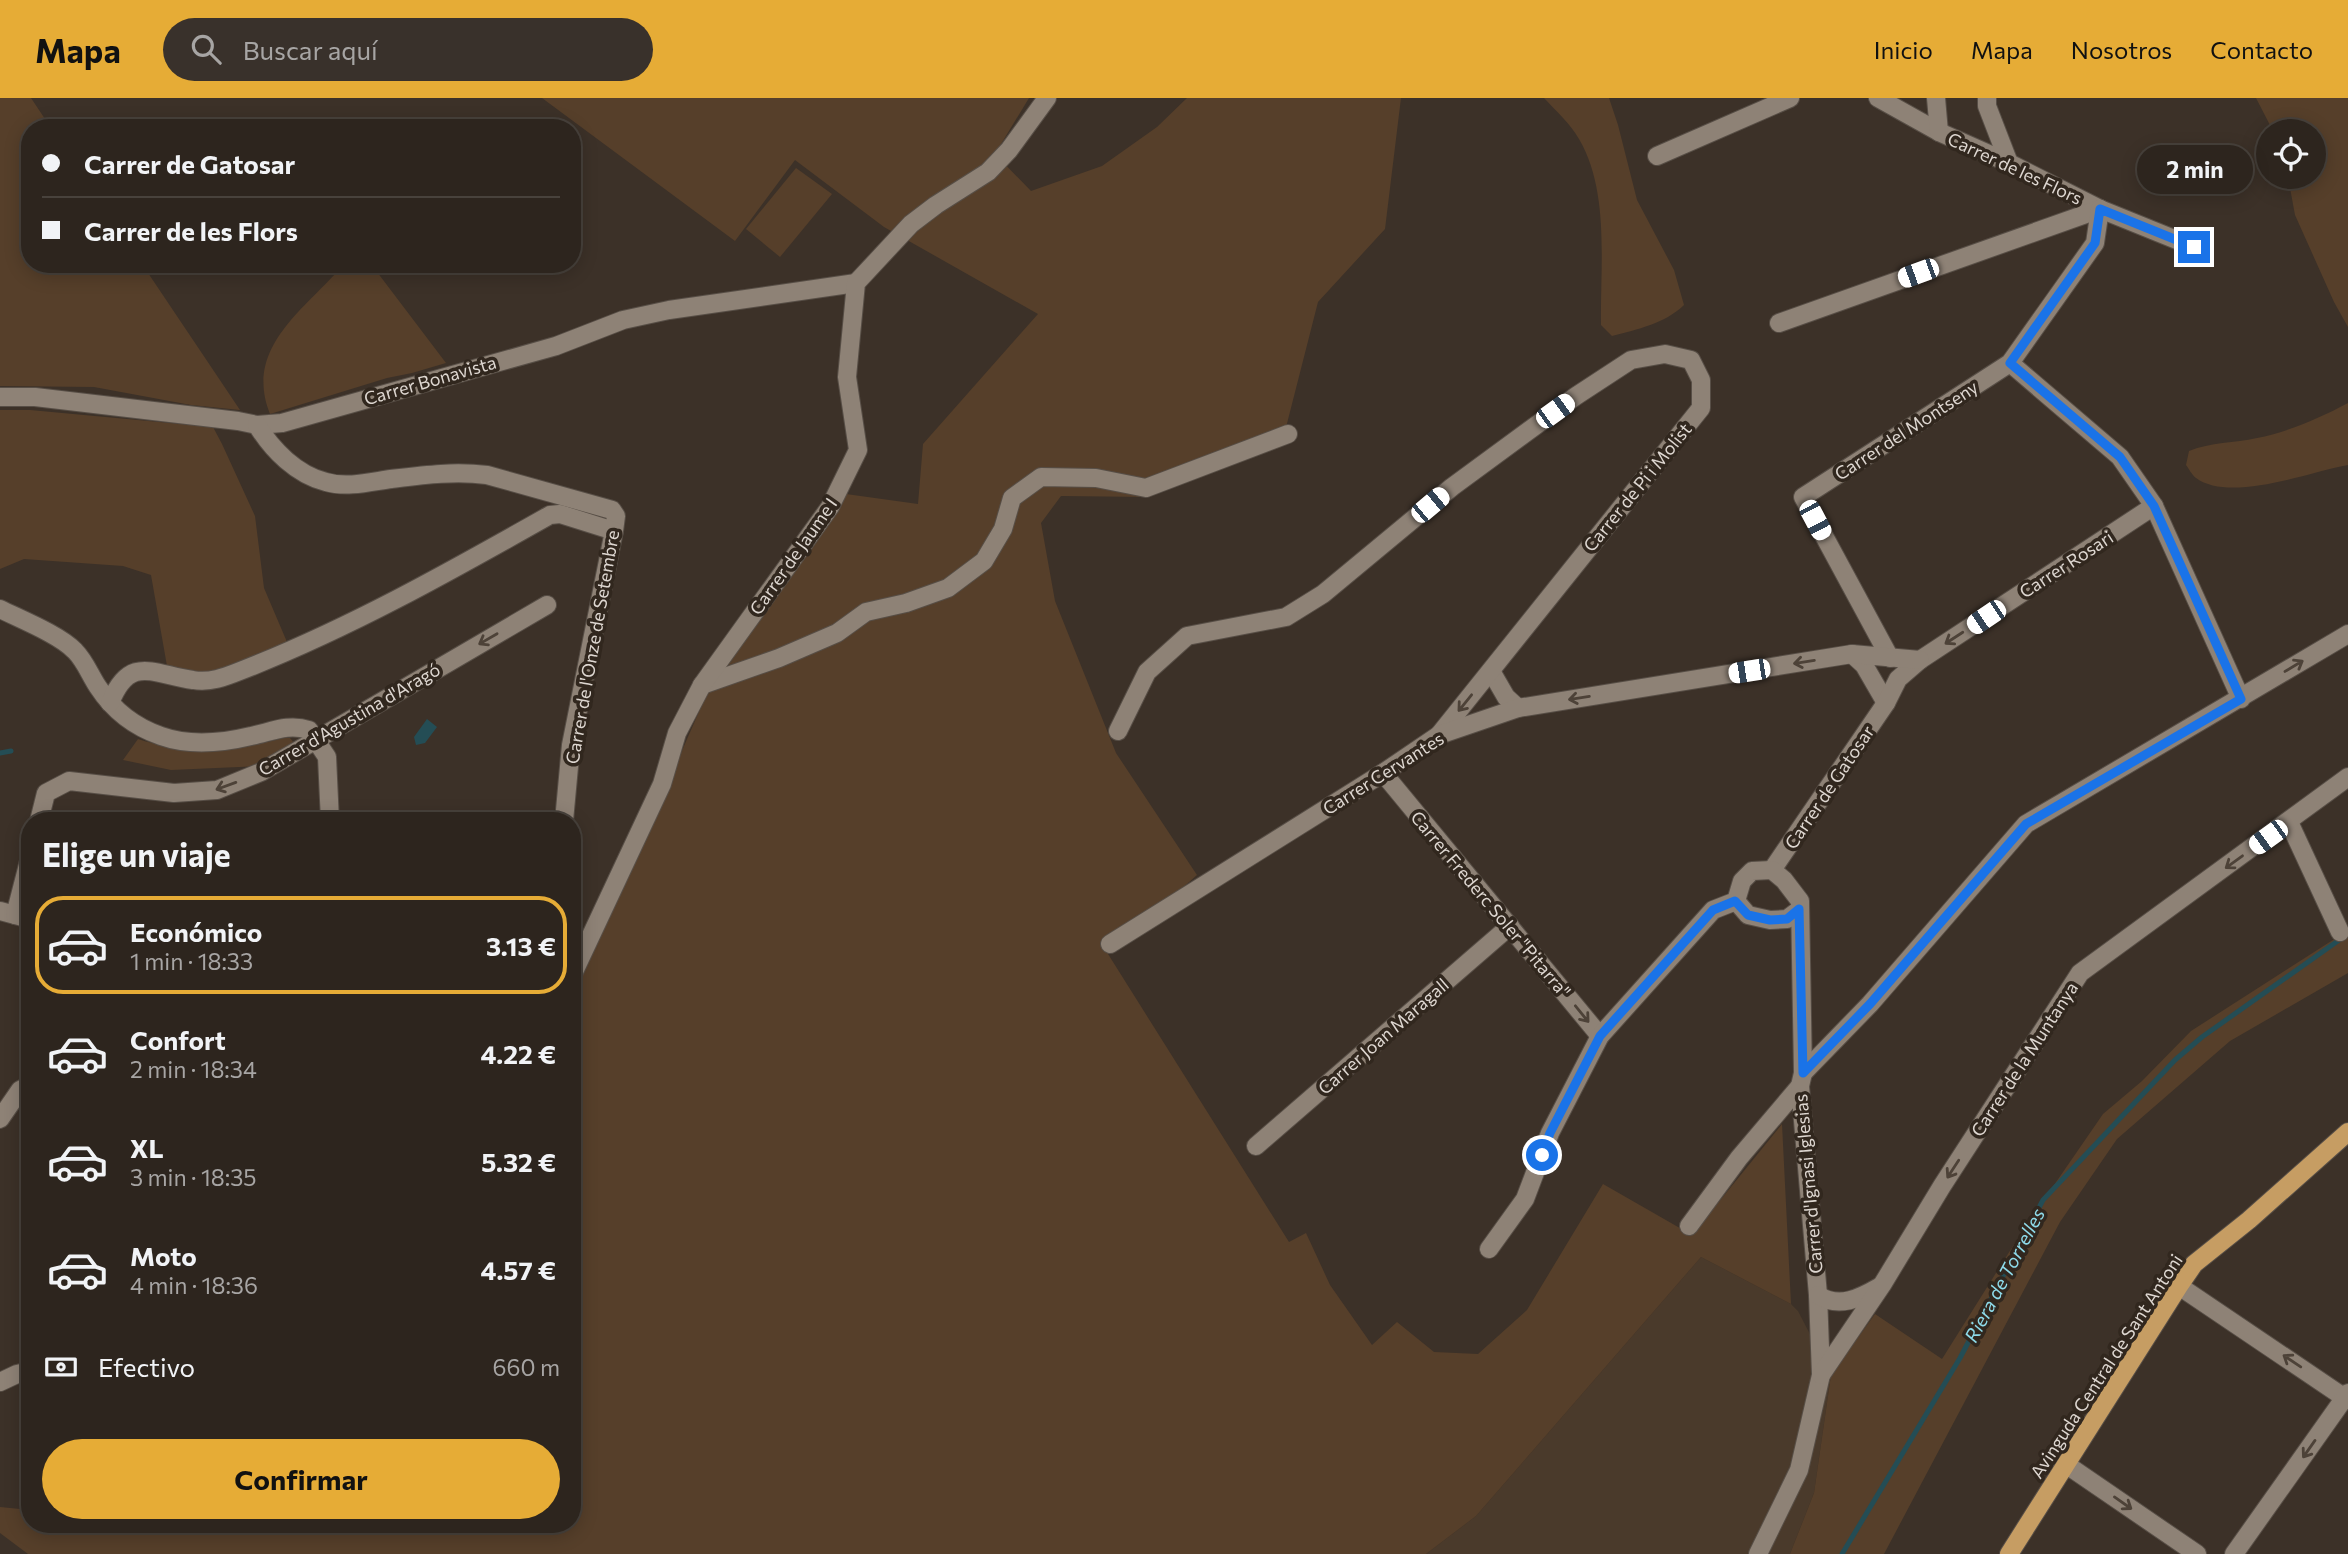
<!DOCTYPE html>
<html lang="es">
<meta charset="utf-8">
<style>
:root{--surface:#2d251e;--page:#39312b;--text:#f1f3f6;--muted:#a7a5a4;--line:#48423c;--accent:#e6ac36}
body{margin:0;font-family:Commissioner,sans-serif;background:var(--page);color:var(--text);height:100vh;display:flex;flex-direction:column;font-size:26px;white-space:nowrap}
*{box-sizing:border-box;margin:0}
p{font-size:23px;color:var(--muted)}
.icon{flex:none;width:38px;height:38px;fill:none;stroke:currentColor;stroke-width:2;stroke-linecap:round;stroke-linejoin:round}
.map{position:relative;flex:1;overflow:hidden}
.sheet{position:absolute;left:21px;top:714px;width:560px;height:721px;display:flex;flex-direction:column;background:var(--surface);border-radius:28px;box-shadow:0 4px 18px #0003,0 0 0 2px var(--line)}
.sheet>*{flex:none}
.hud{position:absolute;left:21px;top:21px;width:560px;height:154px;border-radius:28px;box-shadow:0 4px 18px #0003,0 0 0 2px var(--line);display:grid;align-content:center;height:154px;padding:0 21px;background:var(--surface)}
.buttons{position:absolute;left:2256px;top:21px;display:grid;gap:14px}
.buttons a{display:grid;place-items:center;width:70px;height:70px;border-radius:50%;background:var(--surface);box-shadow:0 4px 18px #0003,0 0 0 2px var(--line);font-size:35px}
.end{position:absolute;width:32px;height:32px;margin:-16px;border:9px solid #1a73e8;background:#fff;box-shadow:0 0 0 4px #fff}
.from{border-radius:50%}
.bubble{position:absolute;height:49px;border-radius:24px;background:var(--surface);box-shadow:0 4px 18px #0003,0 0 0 2px var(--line);font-size:23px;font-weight:700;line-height:49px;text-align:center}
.car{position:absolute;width:21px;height:42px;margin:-21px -10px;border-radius:9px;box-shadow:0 0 5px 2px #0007;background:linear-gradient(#fff 24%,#345 0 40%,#fff 0 76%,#345 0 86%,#fff 0)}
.hud b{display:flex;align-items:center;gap:24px;height:66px;font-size:26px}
.hud b+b{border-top:2px solid var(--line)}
.hud i{width:18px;height:18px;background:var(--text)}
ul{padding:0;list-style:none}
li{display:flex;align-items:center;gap:21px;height:98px;margin:0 14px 10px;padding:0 7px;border:4px solid transparent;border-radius:28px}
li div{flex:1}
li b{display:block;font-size:26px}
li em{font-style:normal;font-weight:700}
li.active{border-color:var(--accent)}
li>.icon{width:63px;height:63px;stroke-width:1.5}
h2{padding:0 21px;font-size:32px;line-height:84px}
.pay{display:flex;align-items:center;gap:18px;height:77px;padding:0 21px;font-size:26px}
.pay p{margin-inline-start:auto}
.primary-button{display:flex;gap:14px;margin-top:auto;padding:14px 21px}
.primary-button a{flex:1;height:80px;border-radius:42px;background:var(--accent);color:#111;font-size:28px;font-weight:700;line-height:80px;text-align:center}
header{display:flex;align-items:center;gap:42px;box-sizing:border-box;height:98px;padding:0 35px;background:var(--accent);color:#111}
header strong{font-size:33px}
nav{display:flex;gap:38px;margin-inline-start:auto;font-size:24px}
.search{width:490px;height:63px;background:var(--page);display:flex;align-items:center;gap:18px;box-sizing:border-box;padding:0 24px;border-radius:38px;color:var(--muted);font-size:26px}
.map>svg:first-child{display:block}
.built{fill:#4a3a2b}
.green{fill:#563f2a}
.water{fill:#244d55}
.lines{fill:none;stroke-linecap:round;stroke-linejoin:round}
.stream{stroke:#244d55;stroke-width:5}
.minor-casing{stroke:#574e46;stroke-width:20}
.major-casing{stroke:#574e46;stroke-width:20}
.minor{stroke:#8e8276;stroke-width:18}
.major{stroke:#c69d63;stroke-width:18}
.oneway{stroke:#4d4238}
.route{stroke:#1a73e8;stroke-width:9}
.labels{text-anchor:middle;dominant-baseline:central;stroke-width:7;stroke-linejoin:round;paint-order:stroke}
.street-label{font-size:18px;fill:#ded7d1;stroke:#31271e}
.water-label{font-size:19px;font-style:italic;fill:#8edae9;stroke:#31271e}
</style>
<header>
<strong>Mapa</strong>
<div class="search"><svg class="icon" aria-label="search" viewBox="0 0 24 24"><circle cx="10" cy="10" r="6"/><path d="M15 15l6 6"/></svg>Buscar aquí</div>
<nav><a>Inicio</a><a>Mapa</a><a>Nosotros</a><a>Contacto</a></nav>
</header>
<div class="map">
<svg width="2348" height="1456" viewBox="0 0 2348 1456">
<rect width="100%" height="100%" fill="#3c3128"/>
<polygon class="built" points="1701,1159 1791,1206 1798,1213 1831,1277 1814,1395 1790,1456 1426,1456 1476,1418"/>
<g class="green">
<polygon points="0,0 31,0 51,30 30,30 30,166 142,166 240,312 191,307 94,289 0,288"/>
<polygon points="542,0 1029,0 995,56 1031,93 1102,68 1157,29 1187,0 1401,0 1385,131 1318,204 1281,349 1147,399 1061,398 1041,425 1055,503 1116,655 1197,777 1108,856 1289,1144 1306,1135 1330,1187 1372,1247 1397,1224 1434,1254 1478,1256 1527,1212 1603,1086 1692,1137 1782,1026 1791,1206 1701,1159 1476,1418 1426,1456 28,1456 0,1435 0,1409 30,1412 30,1426 572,1426 572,893 607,824 705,600 727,560 846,396 918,406 923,346 1038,216 884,129 795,62 735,143"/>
<path d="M1544,0H1609L1618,27L1637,102L1674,172L1684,207C1664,226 1638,231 1612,238L1601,227C1600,167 1610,94 1579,41C1570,25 1556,13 1544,0Z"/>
<polygon points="2256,0 2348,0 2348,229 2334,204 2295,117 2288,79 2314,79 2314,33 2273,33"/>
<polygon points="796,70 832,96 780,159 746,131"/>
<path d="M344,166H371L446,265L412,275L387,280L270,316C243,249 306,211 344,166Z"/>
<path d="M2348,305V367C2309,374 2230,405 2196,380C2192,377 2189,371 2186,367L2189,353C2211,344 2234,345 2257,340C2288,334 2320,320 2348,305Z"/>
<polygon points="0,312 30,312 213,329 222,346 255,418 264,490 287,544 207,576 188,574 167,568 151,477 123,468 24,461 0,471"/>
<path d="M284,640H290L295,646L259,668L171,672L123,662L138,641C178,655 244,651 284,640Z"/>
<polygon points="2348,830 2348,875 2230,943 2117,1041 2060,1124 1884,1456 1790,1456 1814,1395 1831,1277 1875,1216 1942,1261 2023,1132 2103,1016 2142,983 2191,933 2336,840"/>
</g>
<polygon class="water" points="427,621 437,629 425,645 416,647 414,639"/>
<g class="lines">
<g class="stream">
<polyline points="0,655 11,653"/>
<polyline points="1842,1456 1960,1260 2043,1102 2175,962 2202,939 2342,840"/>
</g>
<defs>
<g id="minor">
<polyline points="1878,0 1939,34 2009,65 2100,111 2194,149"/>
<polyline points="1936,0 1939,34"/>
<polyline points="1987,0 1987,8 2009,65"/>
<polyline points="1657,58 1790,0"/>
<polyline points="1779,225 2100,111"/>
<polyline points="2010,265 2120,359 2154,408 2241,601"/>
<polyline points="0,299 35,299 238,323 257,327 282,325 556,248 623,222 669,212 856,185"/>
<path d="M257,327C272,352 297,377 326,384C347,390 370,384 391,381C424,377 454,373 487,377L612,412L616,418L614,433L571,647L564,723"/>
<path d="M0,511C20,521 60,537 75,553C85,563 90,577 98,589C113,612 135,629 161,638C189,648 222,645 251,638C271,634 288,625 309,632L327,659L330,723"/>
<polyline points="1852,556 1864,567 1886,605"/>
<polyline points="1890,560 1803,399 2010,265 2095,145 2100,111"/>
<polyline points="1491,573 1506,599 1518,610"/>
<polyline points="702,587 779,560 837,535 866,514 906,505 948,490 984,463 1003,431 1012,400 1041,379 1096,380 1146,390 1288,336"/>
<path d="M110,605C130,555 154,577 193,582C210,585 225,579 240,573C348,531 449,474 550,417L560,416L614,433"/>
<polyline points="1118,633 1147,574 1187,538 1286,519 1323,496 1452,389 1576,298 1631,262 1665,256 1691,262 1701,282 1701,310 1439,637"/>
<polyline points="1383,675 1600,938"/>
<polyline points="39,723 46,695 69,683 174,695 217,692 261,674 547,507"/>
<polyline points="2289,724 2340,834"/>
<polyline points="1772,772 1886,605 1898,581 1920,562 2154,408"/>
<polyline points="1736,803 1748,817 1770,822 1787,821 1799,812"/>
<polyline points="0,813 30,821"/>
<polyline points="15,817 30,759"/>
<polyline points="1110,846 1383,675 1439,637 1518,610 1852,556 1920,562"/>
<polyline points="572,878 662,686 677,635 702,587 830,409 858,352 847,279 856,185 911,126 936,107 988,74 1009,52 1047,0"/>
<polyline points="1803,975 1870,906 2026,726 2348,536"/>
<polyline points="0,1021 20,992 30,987"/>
<polyline points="1256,1048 1510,828"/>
<polyline points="1689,1128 1739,1060 1800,988"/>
<polyline points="1489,1151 1525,1101 1550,1035 1600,938 1713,812 1736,803 1742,783 1752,773 1772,772 1784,782 1800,803 1803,975 1800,988 1818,1197 1821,1277 1799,1372 1758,1456"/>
<polyline points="2179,1188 2348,1302"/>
<path d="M1818,1197C1839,1211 1860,1200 1879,1189"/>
<polyline points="1821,1277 1882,1187 1942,1088 2080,875 2348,679"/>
<polyline points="0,1284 17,1276 30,1273"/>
<polyline points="2067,1367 2197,1456"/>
<polyline points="2234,1456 2348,1295"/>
</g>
<polyline id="major" points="2009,1456 2179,1188 2194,1166 2249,1122 2348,1034"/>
</defs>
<use href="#minor" class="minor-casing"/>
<use href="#major" class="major-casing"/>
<use href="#minor" class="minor"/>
<use href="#major" class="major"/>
</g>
<defs><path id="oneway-shaft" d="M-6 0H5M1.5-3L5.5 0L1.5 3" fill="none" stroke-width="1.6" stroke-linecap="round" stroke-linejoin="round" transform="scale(1.75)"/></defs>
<g class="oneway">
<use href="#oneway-shaft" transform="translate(1954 540) rotate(147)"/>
<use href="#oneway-shaft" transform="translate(488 541) rotate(150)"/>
<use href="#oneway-shaft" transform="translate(1804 564) rotate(171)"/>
<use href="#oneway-shaft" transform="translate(2294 568) rotate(-31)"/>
<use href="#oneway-shaft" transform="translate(1579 600) rotate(171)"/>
<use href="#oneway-shaft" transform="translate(1465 605) rotate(129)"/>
<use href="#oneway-shaft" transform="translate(226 688) rotate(160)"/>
<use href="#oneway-shaft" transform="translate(2234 764) rotate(144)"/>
<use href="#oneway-shaft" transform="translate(1582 916) rotate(51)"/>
<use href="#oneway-shaft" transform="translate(1953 1071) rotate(123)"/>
<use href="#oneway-shaft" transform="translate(2292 1263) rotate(-146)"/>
<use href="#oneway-shaft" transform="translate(2309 1351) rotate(125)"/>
<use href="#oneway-shaft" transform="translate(2123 1405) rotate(35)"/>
</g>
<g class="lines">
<polyline class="route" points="1542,1057 1550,1035 1600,938 1713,812 1735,803 1748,817 1770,822 1787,821 1799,811 1803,975 1870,906 2026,726 2241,601 2154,408 2120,359 2010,265 2095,145 2100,111 2194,149"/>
</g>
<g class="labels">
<g class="street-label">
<text transform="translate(2015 70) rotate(25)">Carrer de les Flors</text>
<text transform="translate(430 282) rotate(-16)">Carrer Bonavista</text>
<text transform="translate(1906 332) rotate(-33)">Carrer del Montseny</text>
<text transform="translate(1637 389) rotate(-51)">Carrer de Pi i Molist</text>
<text transform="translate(793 458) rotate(-55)">Carrer de Jaume I</text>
<text transform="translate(2066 466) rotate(-33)">Carrer Rosari</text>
<text transform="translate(592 549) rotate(-80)">Carrer de l'Onze de Setembre</text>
<text transform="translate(349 621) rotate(-30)">Carrer d'Agustina d'Aragó</text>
<text transform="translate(1383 675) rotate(-32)">Carrer Cervantes</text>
<text transform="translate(1829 689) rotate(-56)">Carrer de Gatosar</text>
<text transform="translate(1491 806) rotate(50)">Carrer Frederc Soler "Pitarra"</text>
<text transform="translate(1383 938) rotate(-41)">Carrer Joan Maragall</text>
<text transform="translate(2024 961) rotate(-57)">Carrer de la Muntanya</text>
<text transform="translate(1808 1086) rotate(-95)">Carrer d'Ignasi Iglesias</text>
<text transform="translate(2106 1268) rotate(-57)">Avinguda Central de Sant Antoni</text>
</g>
<g class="water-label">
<text transform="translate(2004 1177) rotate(-62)">Riera de Torrelles</text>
</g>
</g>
</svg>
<div class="buttons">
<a><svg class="icon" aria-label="locate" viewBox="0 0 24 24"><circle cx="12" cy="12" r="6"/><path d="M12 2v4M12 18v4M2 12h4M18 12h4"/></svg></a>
</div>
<i class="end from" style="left:1542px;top:1057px"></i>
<i class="end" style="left:2194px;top:149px"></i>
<div class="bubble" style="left:2137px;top:47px;width:116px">2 min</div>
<i class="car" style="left:1918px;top:175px;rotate:250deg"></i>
<i class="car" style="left:1555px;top:313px;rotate:54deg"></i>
<i class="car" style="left:1430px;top:407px;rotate:50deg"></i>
<i class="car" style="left:1815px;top:422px;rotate:152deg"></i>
<i class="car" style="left:1986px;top:519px;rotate:236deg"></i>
<i class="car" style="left:1749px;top:573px;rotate:261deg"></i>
<i class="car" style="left:2268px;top:739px;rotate:234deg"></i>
<div class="hud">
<b><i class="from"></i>Carrer de Gatosar</b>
<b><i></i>Carrer de les Flors</b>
</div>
<section class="sheet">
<h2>Elige un viaje</h2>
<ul>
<li class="active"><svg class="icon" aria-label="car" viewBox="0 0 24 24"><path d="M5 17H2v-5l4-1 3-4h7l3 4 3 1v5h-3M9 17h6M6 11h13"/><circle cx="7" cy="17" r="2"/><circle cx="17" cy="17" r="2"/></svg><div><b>Económico</b><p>1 min · 18:33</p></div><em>3.13 €</em></li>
<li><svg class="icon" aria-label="car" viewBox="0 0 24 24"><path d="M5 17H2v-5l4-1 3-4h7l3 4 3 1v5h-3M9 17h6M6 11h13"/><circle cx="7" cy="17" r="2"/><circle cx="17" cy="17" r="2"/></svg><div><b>Confort</b><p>2 min · 18:34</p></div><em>4.22 €</em></li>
<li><svg class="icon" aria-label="car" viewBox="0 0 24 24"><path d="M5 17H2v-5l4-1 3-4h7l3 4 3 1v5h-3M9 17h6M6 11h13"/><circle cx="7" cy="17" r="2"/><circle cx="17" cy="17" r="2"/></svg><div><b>XL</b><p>3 min · 18:35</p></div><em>5.32 €</em></li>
<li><svg class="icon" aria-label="car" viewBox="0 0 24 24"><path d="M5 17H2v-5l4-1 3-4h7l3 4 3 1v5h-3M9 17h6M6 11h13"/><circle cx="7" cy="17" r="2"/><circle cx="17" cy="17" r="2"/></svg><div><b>Moto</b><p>4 min · 18:36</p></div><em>4.57 €</em></li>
</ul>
<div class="pay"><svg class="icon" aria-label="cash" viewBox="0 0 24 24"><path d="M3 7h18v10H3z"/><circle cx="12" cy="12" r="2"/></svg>Efectivo<p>660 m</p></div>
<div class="primary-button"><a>Confirmar</a></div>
</section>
</div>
